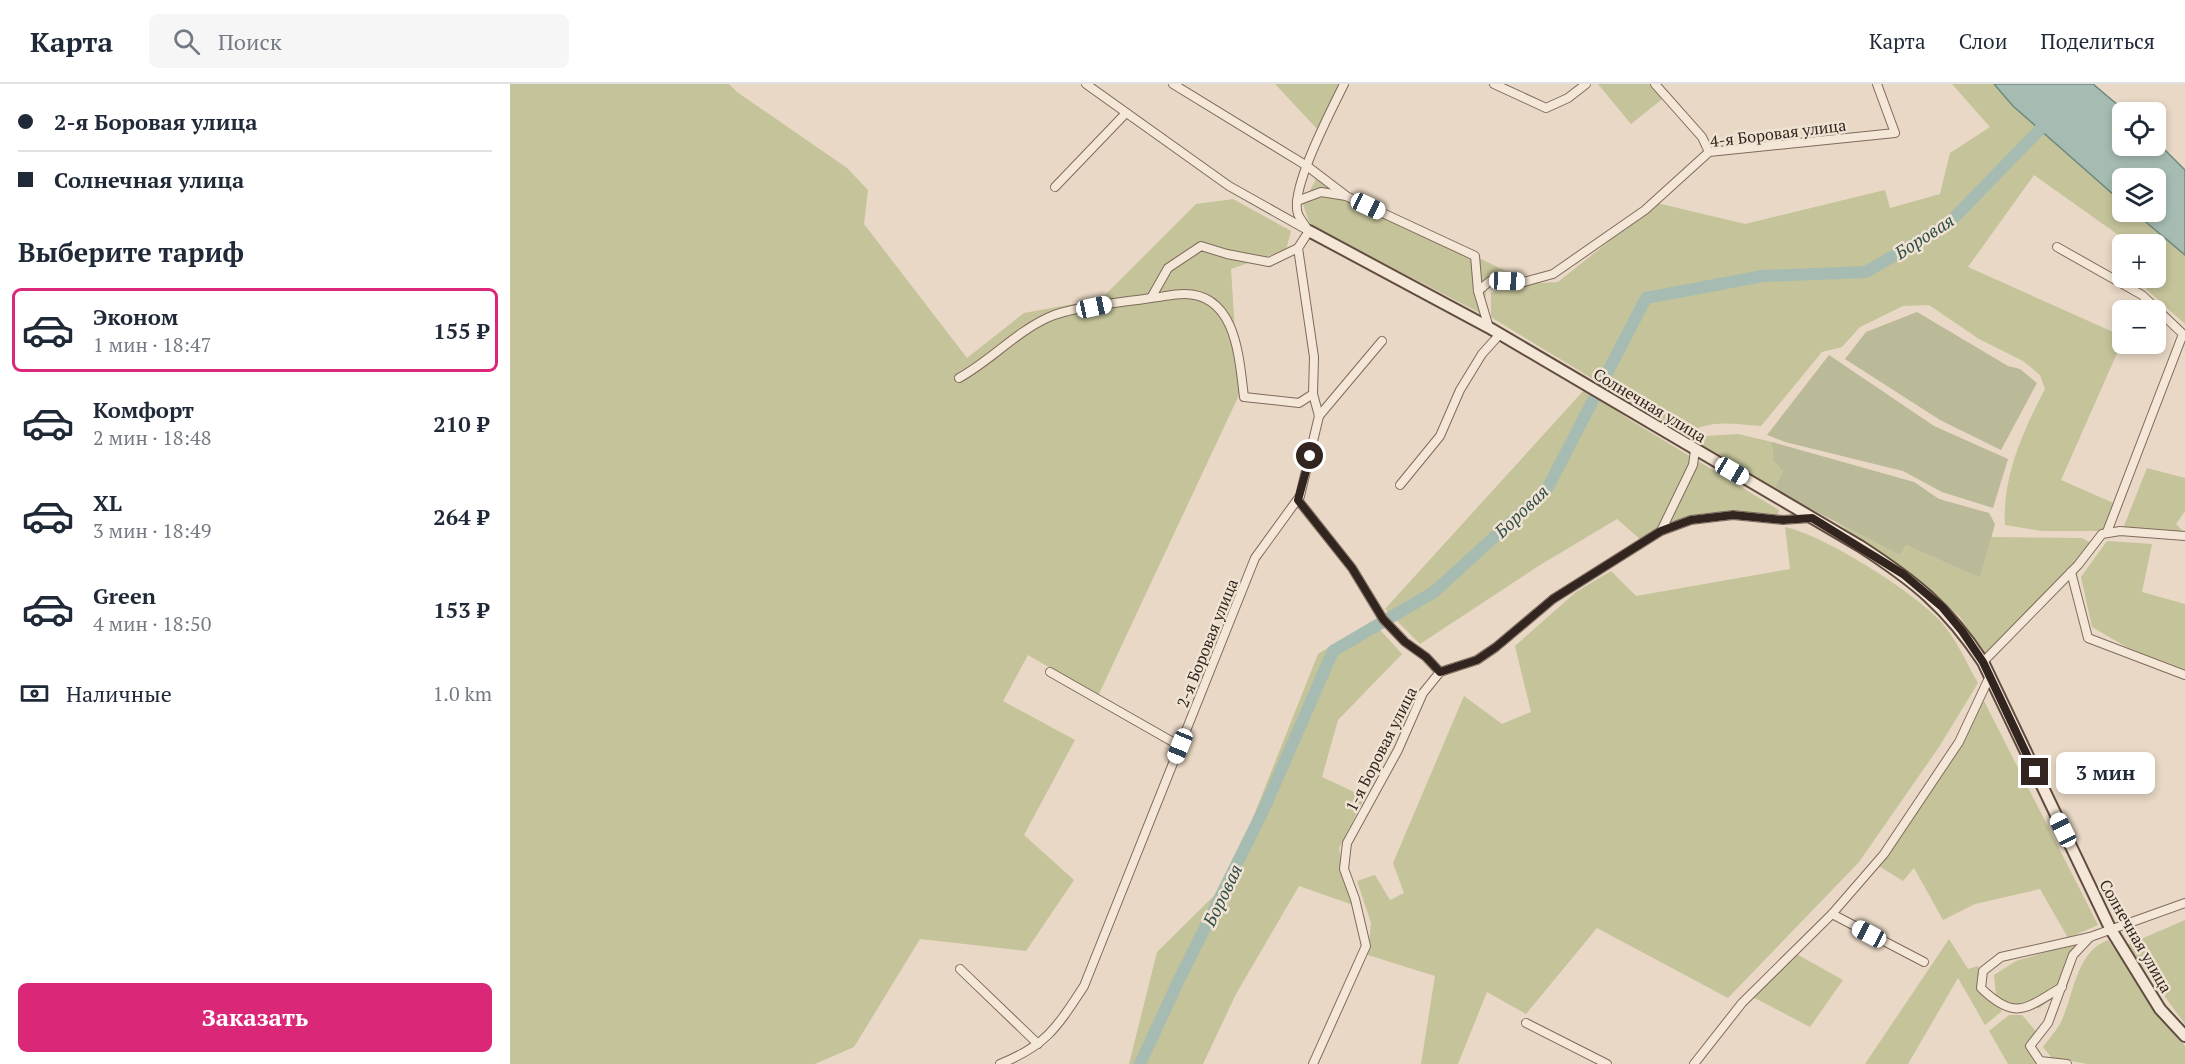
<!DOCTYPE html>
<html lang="ru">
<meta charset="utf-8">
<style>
:root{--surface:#fff;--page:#f6f6f7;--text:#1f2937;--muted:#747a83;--line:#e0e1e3;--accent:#db2777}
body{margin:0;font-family:"PT Serif",serif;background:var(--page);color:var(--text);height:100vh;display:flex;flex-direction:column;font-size:22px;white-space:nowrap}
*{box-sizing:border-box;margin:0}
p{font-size:20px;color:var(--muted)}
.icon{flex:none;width:33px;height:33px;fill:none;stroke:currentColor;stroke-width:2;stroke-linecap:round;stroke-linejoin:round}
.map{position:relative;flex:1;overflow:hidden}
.side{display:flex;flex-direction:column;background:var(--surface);width:510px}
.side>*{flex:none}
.hud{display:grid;align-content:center;height:132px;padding:0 18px;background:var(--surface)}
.fabs{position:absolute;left:1602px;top:18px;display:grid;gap:12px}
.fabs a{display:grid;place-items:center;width:54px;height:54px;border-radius:9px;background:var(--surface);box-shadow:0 3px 9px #0003;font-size:30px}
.end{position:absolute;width:27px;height:27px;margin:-14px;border:8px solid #32251f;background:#fff;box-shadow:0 0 0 3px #fff}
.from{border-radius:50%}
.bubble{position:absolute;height:42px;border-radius:9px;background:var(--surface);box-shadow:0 3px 9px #0003;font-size:20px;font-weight:800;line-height:42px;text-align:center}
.car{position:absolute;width:18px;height:36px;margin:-18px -9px;border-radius:8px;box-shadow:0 0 4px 2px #0007;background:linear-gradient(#fff 24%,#345 0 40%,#fff 0 76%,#345 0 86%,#fff 0)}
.hud b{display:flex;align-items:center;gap:21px;height:57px;font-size:22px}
.hud b+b{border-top:2px solid var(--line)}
.hud i{width:15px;height:15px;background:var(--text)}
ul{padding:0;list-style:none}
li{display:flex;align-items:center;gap:18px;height:84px;margin:0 12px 9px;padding:0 6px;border:3px solid transparent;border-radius:9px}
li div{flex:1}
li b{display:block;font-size:22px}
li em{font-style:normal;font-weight:800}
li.selected{border-color:var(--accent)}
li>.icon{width:54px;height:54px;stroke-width:1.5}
h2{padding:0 18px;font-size:27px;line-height:72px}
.pay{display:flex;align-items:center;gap:15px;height:66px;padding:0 18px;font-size:22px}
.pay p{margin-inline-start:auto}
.action{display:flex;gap:12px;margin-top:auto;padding:12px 18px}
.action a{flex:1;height:69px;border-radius:9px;background:var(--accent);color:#fff;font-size:24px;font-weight:800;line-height:69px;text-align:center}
header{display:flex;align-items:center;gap:36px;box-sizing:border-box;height:84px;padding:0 30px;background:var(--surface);border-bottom:2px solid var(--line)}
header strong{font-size:28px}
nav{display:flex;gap:33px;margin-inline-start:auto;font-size:21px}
.search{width:420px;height:54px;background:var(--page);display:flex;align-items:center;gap:15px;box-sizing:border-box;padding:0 21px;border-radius:9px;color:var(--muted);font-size:22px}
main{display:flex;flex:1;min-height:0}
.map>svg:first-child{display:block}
.green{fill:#c4c39a}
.cemetery{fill:#bab998}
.water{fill:#a6bcb2;stroke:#6e897e;stroke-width:1.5}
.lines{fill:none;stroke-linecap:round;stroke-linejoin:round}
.river{stroke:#a6bcb2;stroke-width:12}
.street-casing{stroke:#806a5d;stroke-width:10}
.secondary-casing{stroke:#624c40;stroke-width:14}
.street{stroke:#f4e7d7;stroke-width:8}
.secondary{stroke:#f4e7d7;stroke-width:10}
.route{stroke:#32251f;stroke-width:8}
.labels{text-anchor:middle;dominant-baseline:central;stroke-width:5;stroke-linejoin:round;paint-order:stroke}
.street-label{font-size:16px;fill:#32251f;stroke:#f0e3d3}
.water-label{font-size:18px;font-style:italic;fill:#305049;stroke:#f0e3d3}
</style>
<header>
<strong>Карта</strong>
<div class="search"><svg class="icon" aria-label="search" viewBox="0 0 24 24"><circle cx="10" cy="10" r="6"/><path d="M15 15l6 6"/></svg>Поиск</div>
<nav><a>Карта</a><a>Слои</a><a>Поделиться</a></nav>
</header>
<main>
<section class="side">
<div class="hud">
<b><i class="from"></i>2-я Боровая улица</b>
<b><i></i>Солнечная улица</b>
</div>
<h2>Выберите тариф</h2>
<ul>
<li class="selected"><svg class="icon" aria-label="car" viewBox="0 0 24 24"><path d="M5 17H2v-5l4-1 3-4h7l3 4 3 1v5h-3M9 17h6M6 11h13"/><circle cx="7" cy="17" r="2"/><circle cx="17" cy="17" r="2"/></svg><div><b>Эконом</b><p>1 мин · 18:47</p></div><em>155 ₽</em></li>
<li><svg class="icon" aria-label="car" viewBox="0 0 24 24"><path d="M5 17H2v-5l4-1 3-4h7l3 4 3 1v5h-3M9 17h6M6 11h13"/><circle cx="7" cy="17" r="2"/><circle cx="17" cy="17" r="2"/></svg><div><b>Комфорт</b><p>2 мин · 18:48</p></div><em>210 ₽</em></li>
<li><svg class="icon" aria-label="car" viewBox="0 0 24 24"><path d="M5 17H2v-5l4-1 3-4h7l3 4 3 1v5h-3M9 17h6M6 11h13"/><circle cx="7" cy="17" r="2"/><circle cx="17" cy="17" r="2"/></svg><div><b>XL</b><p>3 мин · 18:49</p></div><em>264 ₽</em></li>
<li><svg class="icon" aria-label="car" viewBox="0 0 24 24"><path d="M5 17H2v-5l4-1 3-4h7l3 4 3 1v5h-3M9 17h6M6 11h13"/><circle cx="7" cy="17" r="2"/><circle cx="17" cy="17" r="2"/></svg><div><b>Green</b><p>4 мин · 18:50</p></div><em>153 ₽</em></li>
</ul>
<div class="pay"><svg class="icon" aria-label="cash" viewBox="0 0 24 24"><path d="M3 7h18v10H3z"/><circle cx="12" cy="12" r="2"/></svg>Наличные<p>1.0 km</p></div>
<div class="action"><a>Заказать</a></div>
</section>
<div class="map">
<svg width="1675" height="980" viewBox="0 0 1675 980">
<rect width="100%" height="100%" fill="#e8d8c5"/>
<g class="green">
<polygon points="0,0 219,0 227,8 337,84 358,106 354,140 457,274 514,229 591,215 686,120 723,115 781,147 776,166 721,185 729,311 588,612 518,571 493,617 565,656 514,751 564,796 516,867 410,855 344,963 305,980 0,980"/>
<polygon points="765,0 831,0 810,48"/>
<polygon points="1088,0 1146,0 1156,12 1121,40"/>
<path d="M1442,0H1484L1503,22L1612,118V128H1624L1675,171V240L1636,205L1651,182L1646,178V160H1621L1524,91L1458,183L1612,252V258L1551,396L1608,421L1598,447H1531L1495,441C1492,393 1513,347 1535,305L1530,291L1513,277L1469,255L1419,221L1393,222L1350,243L1332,263L1312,268L1251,342C1223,340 1196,334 1173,353C1111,310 1045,273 981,233V209L995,201L1048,198L1147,119L1235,140L1375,106L1380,124L1430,110L1440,69L1480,43Z"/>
<polygon points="806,95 1008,193 978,199 972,230 800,141 793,120"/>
<path d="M1075,305L1120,336L1269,426L1267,432C1209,428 1184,426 1131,456L1107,435L1030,481L910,560L875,525Z"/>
<polygon points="1228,350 1262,358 1263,377 1273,387 1264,406 1187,360 1196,352"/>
<polygon points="1637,384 1675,394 1675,427 1666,440 1675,449 1612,447"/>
<polygon points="1326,438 1390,471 1396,461 1470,494 1481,453 1572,454 1581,459 1560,487 1475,571 1450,533 1399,490"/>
<path d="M1275,443C1314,451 1406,509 1432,539C1447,556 1457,580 1468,599L1429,663L1349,778L1218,914L1087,844L1016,930L977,908L948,980H911L925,892L858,871L861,839L847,797L865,791L880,816L894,809L883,779L954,612L992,640L1021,628L1005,562L1066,508L1101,487L1126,512L1280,485Z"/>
<polygon points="1597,457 1642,460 1632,508 1675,520 1675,588 1639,576 1582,543 1571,493"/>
<polygon points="862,537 892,570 828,636 812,693 855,713 829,764 836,801 846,822 789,802 726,910 693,980 619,980 647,868 717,799 808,570"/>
<polygon points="1474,617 1588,841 1558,854 1530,805 1465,820 1433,836 1404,784 1393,797 1367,781"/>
<polygon points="1675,836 1675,940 1617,861"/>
<polygon points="1585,853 1569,867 1557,903 1529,924 1505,923 1486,911 1484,891 1506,877"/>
<polygon points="1439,855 1458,885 1468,882 1479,914 1492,927 1475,941 1448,894 1398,980 1355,980"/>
<path d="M1598,856L1675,962V980H1578L1542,974L1533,963C1538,956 1545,948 1550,940C1564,913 1565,868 1598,856Z"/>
<polygon points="1281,867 1333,896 1300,943 1239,911"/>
<polygon points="1499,931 1512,931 1530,952 1519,966 1528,980 1498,980 1479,947"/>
</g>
<g class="cemetery">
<polygon points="1407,228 1498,282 1510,285 1527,299 1491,366 1430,336 1335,275 1356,248"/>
<polygon points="1319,271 1424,342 1498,375 1483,424 1432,408 1393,387 1275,358 1257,351"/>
<polygon points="1262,358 1404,398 1429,415 1479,429 1485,440 1470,494 1396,461 1390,471 1264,406 1273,387 1263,377"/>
</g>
<polygon class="water" points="1484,0 1583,0 1616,28 1612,28 1612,62 1646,62 1646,57 1675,86 1675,171 1624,128 1646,128 1646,94 1612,94 1612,118 1503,22"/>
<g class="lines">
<polyline class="river" points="630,980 667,900 754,725 823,567 924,508 1037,405 1136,214 1253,192 1356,188 1438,140 1541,34"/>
<defs>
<g id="street">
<polyline points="576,0 719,102 799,147"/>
<polyline points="663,0 797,82 835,111"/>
<polyline points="984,0 1036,24 1058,14 1076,0"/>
<polyline points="1145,0 1192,53 1199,68"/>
<polyline points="545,103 616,29"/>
<polyline points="787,117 811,108 836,112 965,172 968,207 979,244"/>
<path d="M798,146C795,141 790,135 788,130C779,106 822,25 834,0"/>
<polyline points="1547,163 1632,211 1673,250 1597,448"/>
<polyline points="968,207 980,197 1014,198 1043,190 1135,126 1199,68 1385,49 1367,0"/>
<path d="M641,214C652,213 663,210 674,210C727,210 729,275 734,313L789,319L803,310"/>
<path d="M449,294C480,277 505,249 537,234C559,223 615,218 641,214L658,184L691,162L717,170L759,178L788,164"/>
<polyline points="809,332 872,257"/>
<polyline points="890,401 930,352 950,306 972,270 990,250"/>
<polyline points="788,416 842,484 873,535 895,558 916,573 930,588"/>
<polyline points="1151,447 1183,381 1185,366"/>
<polyline points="1561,488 1578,554 1675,591"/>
<polyline points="1473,578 1568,481 1592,450 1610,447 1675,452"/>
<polyline points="540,588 670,662"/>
<polyline points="1322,830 1414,878"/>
<polyline points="450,885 528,960"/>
<path d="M1552,903C1516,924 1506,938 1471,904L1473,887L1491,873L1580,853"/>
<polyline points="1016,939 1097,980"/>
<path d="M490,980C537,961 547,943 574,902L745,474L790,412L809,332L803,310L804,273L788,164L799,147"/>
<polyline points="803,980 856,862 845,815 834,785 837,759 888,666 913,609 930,588 967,576 986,563 1043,515 1151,447 1181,436 1223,431 1273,436 1301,434"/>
<polyline points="1184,980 1232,919 1322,830 1374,770 1449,658 1479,594"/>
<polyline points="1557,980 1530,977 1520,962 1538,939 1563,871 1580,853 1675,819"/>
</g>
<path id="secondary" d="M799,147L978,243L1350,462C1404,497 1437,523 1473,578L1600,844L1650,925L1675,952"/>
</defs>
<use href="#street" class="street-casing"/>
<use href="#secondary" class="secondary-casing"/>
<use href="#street" class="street"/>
<use href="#secondary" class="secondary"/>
</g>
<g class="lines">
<polyline class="route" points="800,372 788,416 842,484 873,535 895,558 916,573 930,588 967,576 986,563 1043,515 1151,447 1181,436 1223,431 1273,436 1302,434 1393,490 1432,523 1452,547 1473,578 1525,688"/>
</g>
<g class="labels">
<g class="street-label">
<text transform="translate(1268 49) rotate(-7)">4-я Боровая улица</text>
<text transform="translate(1140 321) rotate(31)">Солнечная улица</text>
<text transform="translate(697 559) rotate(-68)">2-я Боровая улица</text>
<text transform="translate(871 665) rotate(-63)">1-я Боровая улица</text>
<text transform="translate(1626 852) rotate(60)">Солнечная улица</text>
</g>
<g class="water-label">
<text transform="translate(1414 152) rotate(-33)">Боровая</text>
<text transform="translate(1011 427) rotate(-44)">Боровая</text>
<text transform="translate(712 811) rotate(-64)">Боровая</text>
</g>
</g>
</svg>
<div class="fabs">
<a><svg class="icon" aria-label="locate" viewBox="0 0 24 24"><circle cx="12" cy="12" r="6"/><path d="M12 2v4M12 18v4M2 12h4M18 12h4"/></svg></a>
<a><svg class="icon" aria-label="layers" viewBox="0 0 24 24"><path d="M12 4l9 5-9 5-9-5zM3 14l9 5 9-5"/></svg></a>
<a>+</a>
<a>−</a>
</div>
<i class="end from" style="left:800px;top:372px"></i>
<i class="end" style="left:1525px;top:688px"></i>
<div class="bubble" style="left:1546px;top:668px;width:99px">3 мин</div>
<i class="car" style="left:858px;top:122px;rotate:115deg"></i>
<i class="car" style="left:997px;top:197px;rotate:92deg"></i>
<i class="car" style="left:584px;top:223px;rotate:78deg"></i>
<i class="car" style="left:1222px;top:387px;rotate:120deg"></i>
<i class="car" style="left:670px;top:662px;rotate:202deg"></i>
<i class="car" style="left:1553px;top:746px;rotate:334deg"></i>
<i class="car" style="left:1359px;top:850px;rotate:298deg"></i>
</div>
</main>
